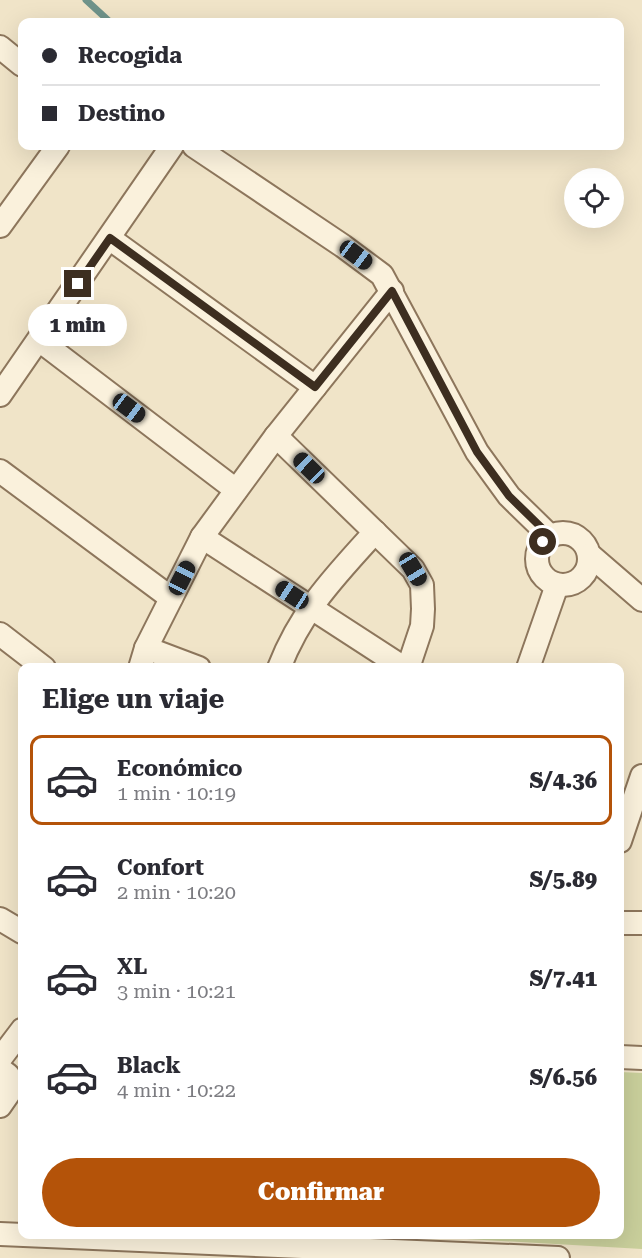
<!DOCTYPE html>
<html lang="es">
<meta charset="utf-8">
<style>
:root{--surface:#fff;--page:#f2f2f3;--text:#2b2b33;--muted:#7c7c81;--line:#e1e1e2;--accent:#b45309}
body{margin:0;font-family:"Roboto Serif",serif;background:var(--page);color:var(--text);height:100vh;display:flex;flex-direction:column;font-size:22px;white-space:nowrap}
*{box-sizing:border-box;margin:0}
p{font-size:20px;color:var(--muted)}
.icon{flex:none;width:33px;height:33px;fill:none;stroke:currentColor;stroke-width:2;stroke-linecap:round;stroke-linejoin:round}
.map{position:relative;flex:1;overflow:hidden}
.details{position:absolute;left:18px;top:663px;width:606px;height:576px;display:flex;flex-direction:column;background:var(--surface);border-radius:12px;box-shadow:0 6px 24px #0002}
.details>*{flex:none}
.hud{position:absolute;left:18px;top:18px;width:606px;height:132px;border-radius:12px;box-shadow:0 6px 24px #0002;display:grid;align-content:center;height:132px;padding:0 24px;background:var(--surface)}
.tools{position:absolute;left:564px;top:168px;display:grid;gap:12px}
.tools a{display:grid;place-items:center;width:60px;height:60px;border-radius:50%;background:var(--surface);box-shadow:0 6px 24px #0002;font-size:30px}
.end{position:absolute;width:27px;height:27px;margin:-14px;border:8px solid #3d2e20;background:#fff;box-shadow:0 0 0 3px #fff}
.from{border-radius:50%}
.bubble{position:absolute;height:42px;border-radius:21px;background:var(--surface);box-shadow:0 6px 24px #0002;font-size:20px;font-weight:800;line-height:42px;text-align:center}
.car{position:absolute;width:18px;height:36px;margin:-18px -9px;border-radius:8px;box-shadow:0 0 4px 2px #0007;background:linear-gradient(#222 24%,#8ab4d8 0 40%,#222 0 76%,#8ab4d8 0 86%,#222 0)}
.hud b{display:flex;align-items:center;gap:21px;height:57px;font-size:22px}
.hud b+b{border-top:2px solid var(--line)}
.hud i{width:15px;height:15px;background:var(--text)}
ul{padding:0;list-style:none}
li{display:flex;align-items:center;gap:18px;height:90px;margin:0 12px 9px;padding:0 12px;border:3px solid transparent;border-radius:12px}
li div{flex:1}
li b{display:block;font-size:22px}
li em{font-style:normal;font-weight:800}
li.on{border-color:var(--accent)}
li>.icon{width:54px;height:54px;stroke-width:1.5}
h2{padding:0 24px;font-size:27px;line-height:72px}
.button{display:flex;gap:12px;margin-top:auto;padding:12px 24px}
.button a{flex:1;height:69px;border-radius:36px;background:var(--accent);color:#fff;font-size:24px;font-weight:800;line-height:69px;text-align:center}
.map>svg:first-child{display:block}
.green{fill:#c9cf9b}
.lines{fill:none;stroke-linecap:round;stroke-linejoin:round}
.stream{stroke:#6f938a;stroke-width:7}
.minor-casing{stroke:#8d765c;stroke-width:26}
.minor{stroke:#faf1dc;stroke-width:22}
.route{stroke:#3d2e20;stroke-width:8}
</style>
<div class="map">
<svg width="642" height="1258" viewBox="0 0 642 1258">
<rect width="100%" height="100%" fill="#f0e4c8"/>
<polygon class="green" points="620,1072 642,1073 642,1249 396,1235 620,1234"/>
<g class="lines">
<polyline class="stream" points="86,0 110,22"/>
<defs>
<g id="minor">
<polyline points="0,47 22,65"/>
<polyline points="194,146 343,246 382,275 477,452 509,496 550,536"/>
<polyline points="0,226 58,146"/>
<polyline points="109,238 315,387"/>
<polyline points="39,340 236,490"/>
<polyline points="0,395 172,146"/>
<polyline points="276,436 413,569 422,585 423,609 422,626 408,668"/>
<polyline points="0,471 171,598"/>
<circle cx="563" cy="559" r="26"/>
<polyline points="202,537 404,668"/>
<polyline points="590,555 642,600"/>
<polyline points="0,634 44,668"/>
<polyline points="146,648 199,668"/>
<polyline points="140,668 146,648 202,537 276,436 392,291"/>
<path d="M279,668C301,611 335,576 375,532"/>
<polyline points="528,668 557,585"/>
<polyline points="620,841 642,776"/>
<polyline points="0,919 22,932"/>
<polyline points="620,923 642,923"/>
<polyline points="620,1057 642,1058"/>
<polyline points="0,1059 22,1030"/>
<polyline points="0,1069 8,1075 9,1093 0,1106"/>
<polyline points="0,1234 558,1258"/>
</g>
</defs>
<use href="#minor" class="minor-casing"/>
<use href="#minor" class="minor"/>
</g>
<g class="lines">
<polyline class="route" points="78,284 110,238 315,387 392,291 477,452 509,496 550,536 543,542"/>
</g>
</svg>
<div class="tools">
<a><svg class="icon" aria-label="locate" viewBox="0 0 24 24"><circle cx="12" cy="12" r="6"/><path d="M12 2v4M12 18v4M2 12h4M18 12h4"/></svg></a>
</div>
<i class="end from" style="left:543px;top:542px"></i>
<i class="end" style="left:78px;top:284px"></i>
<div class="bubble" style="left:28px;top:304px;width:99px">1 min</div>
<i class="car" style="left:356px;top:255px;rotate:127deg"></i>
<i class="car" style="left:129px;top:408px;rotate:127deg"></i>
<i class="car" style="left:309px;top:468px;rotate:314deg"></i>
<i class="car" style="left:413px;top:569px;rotate:149deg"></i>
<i class="car" style="left:182px;top:578px;rotate:27deg"></i>
<i class="car" style="left:292px;top:595px;rotate:303deg"></i>
<div class="hud">
<b><i class="from"></i>Recogida</b>
<b><i></i>Destino</b>
</div>
<section class="details">
<h2>Elige un viaje</h2>
<ul>
<li class="on"><svg class="icon" aria-label="car" viewBox="0 0 24 24"><path d="M5 17H2v-5l4-1 3-4h7l3 4 3 1v5h-3M9 17h6M6 11h13"/><circle cx="7" cy="17" r="2"/><circle cx="17" cy="17" r="2"/></svg><div><b>Económico</b><p>1 min · 10:19</p></div><em>S/4.36</em></li>
<li><svg class="icon" aria-label="car" viewBox="0 0 24 24"><path d="M5 17H2v-5l4-1 3-4h7l3 4 3 1v5h-3M9 17h6M6 11h13"/><circle cx="7" cy="17" r="2"/><circle cx="17" cy="17" r="2"/></svg><div><b>Confort</b><p>2 min · 10:20</p></div><em>S/5.89</em></li>
<li><svg class="icon" aria-label="car" viewBox="0 0 24 24"><path d="M5 17H2v-5l4-1 3-4h7l3 4 3 1v5h-3M9 17h6M6 11h13"/><circle cx="7" cy="17" r="2"/><circle cx="17" cy="17" r="2"/></svg><div><b>XL</b><p>3 min · 10:21</p></div><em>S/7.41</em></li>
<li><svg class="icon" aria-label="car" viewBox="0 0 24 24"><path d="M5 17H2v-5l4-1 3-4h7l3 4 3 1v5h-3M9 17h6M6 11h13"/><circle cx="7" cy="17" r="2"/><circle cx="17" cy="17" r="2"/></svg><div><b>Black</b><p>4 min · 10:22</p></div><em>S/6.56</em></li>
</ul>
<div class="button"><a>Confirmar</a></div>
</section>
</div>
